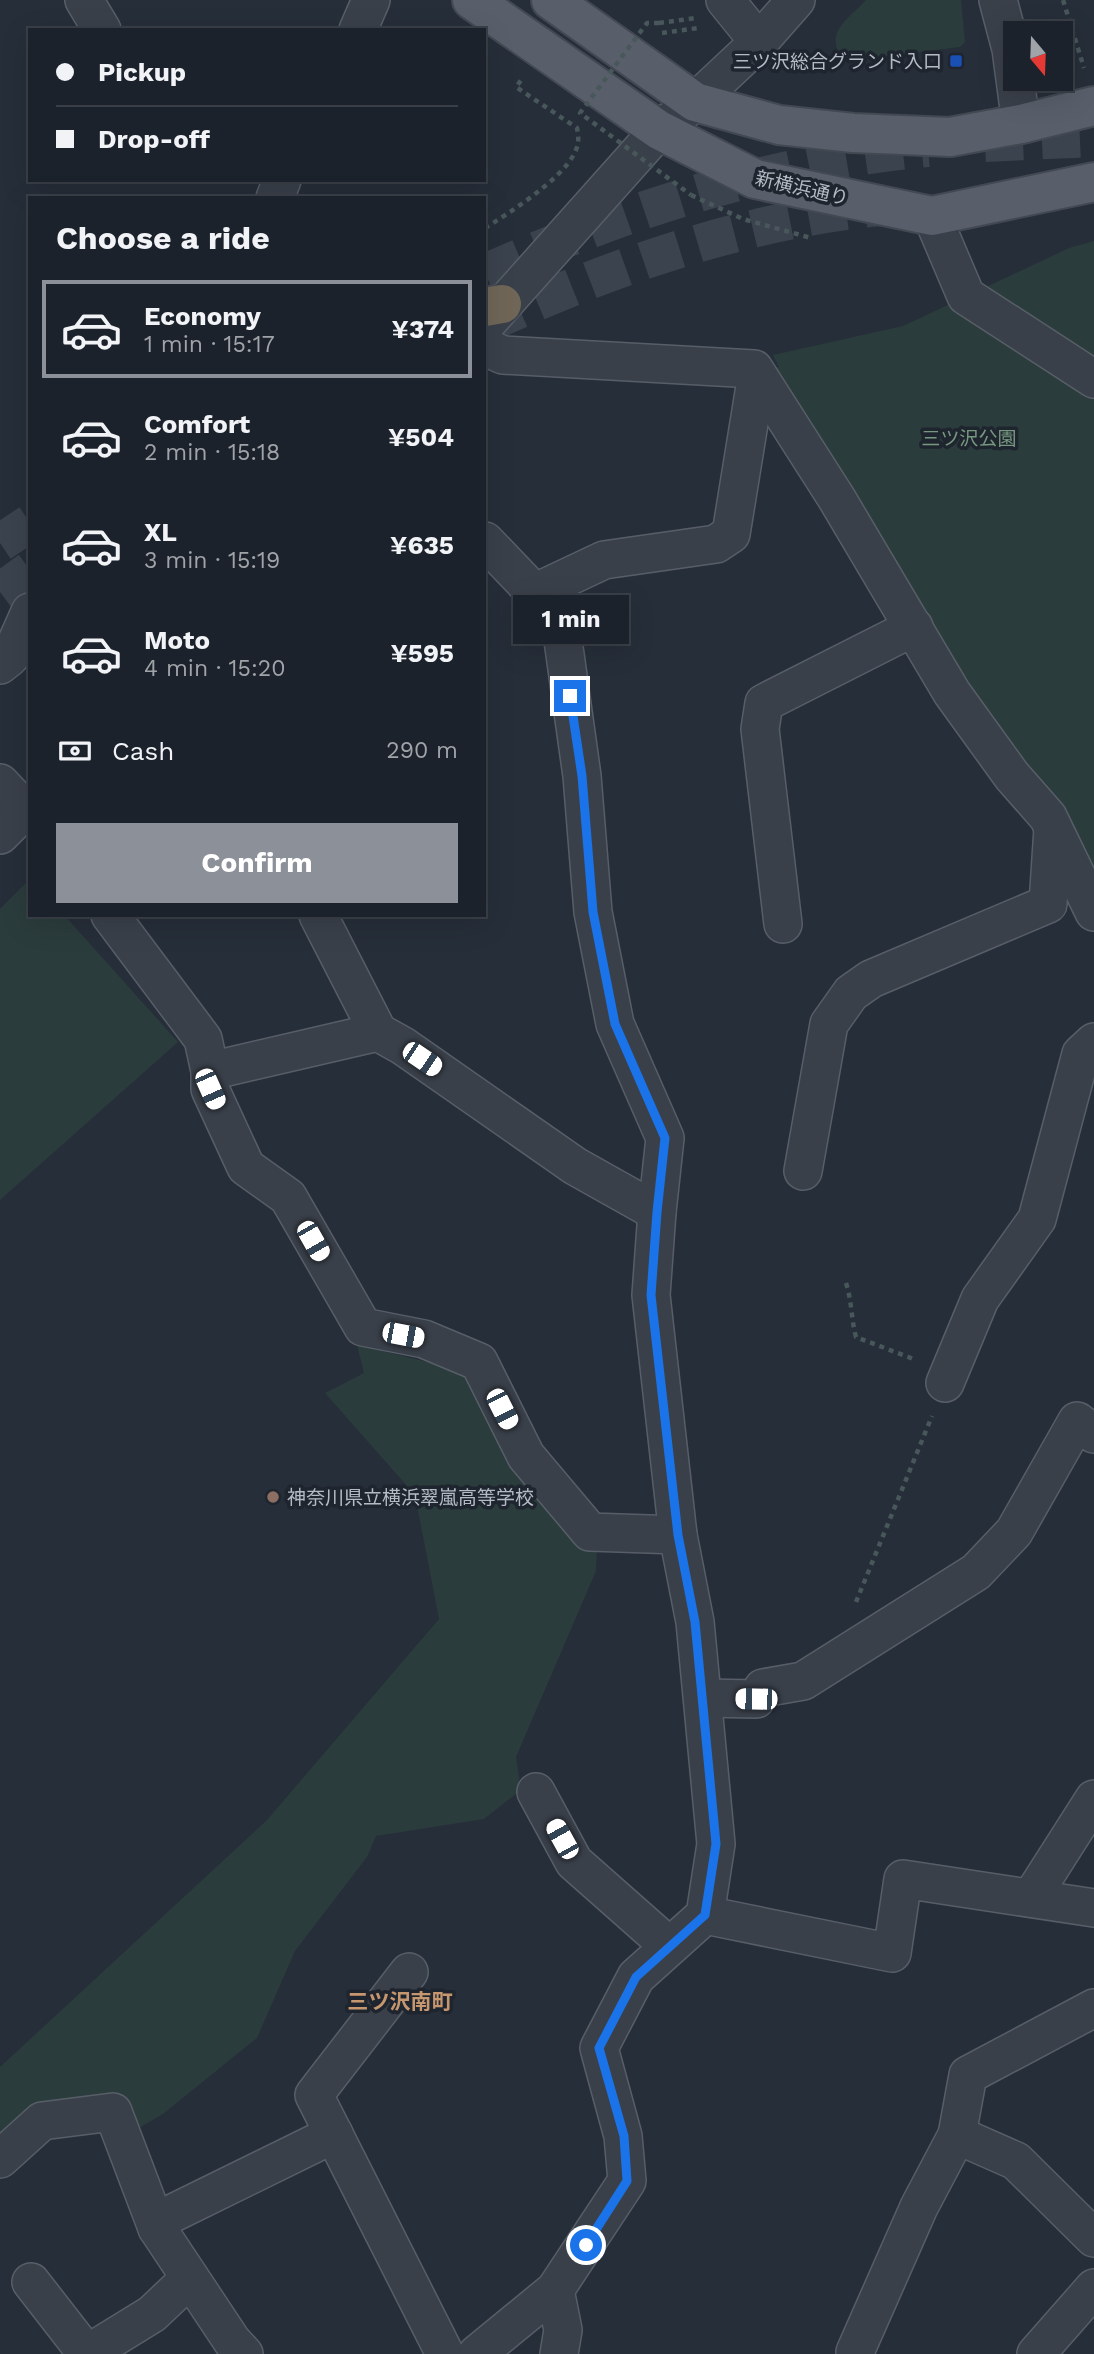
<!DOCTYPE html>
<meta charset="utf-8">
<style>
:root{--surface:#1c222b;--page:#252a33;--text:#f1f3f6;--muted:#a0a4a9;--line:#3a3f47;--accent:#8c9099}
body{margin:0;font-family:"Work Sans","Noto Sans JP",sans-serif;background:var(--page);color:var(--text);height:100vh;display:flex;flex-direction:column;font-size:26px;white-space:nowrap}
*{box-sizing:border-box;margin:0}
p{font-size:23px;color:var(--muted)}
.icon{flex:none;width:38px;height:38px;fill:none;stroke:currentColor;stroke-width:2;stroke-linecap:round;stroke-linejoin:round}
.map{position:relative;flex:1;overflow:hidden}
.sheet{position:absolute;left:28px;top:196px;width:458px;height:721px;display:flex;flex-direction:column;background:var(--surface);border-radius:0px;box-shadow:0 7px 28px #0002,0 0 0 2px var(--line)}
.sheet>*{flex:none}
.top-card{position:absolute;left:28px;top:28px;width:458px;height:154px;border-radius:0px;box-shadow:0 7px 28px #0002,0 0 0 2px var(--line);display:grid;align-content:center;height:154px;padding:0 28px;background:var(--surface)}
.needle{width:46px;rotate:161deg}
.controls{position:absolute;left:1003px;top:21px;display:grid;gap:14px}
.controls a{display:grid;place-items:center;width:70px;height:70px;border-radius:0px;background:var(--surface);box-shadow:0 7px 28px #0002,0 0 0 2px var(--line);font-size:35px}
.end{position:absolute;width:32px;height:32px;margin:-16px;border:9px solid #1a73e8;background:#fff;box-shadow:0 0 0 4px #fff}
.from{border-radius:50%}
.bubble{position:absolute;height:49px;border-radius:0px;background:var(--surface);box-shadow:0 7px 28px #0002,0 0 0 2px var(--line);font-size:23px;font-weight:700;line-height:49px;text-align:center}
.car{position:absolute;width:21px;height:42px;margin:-21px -10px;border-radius:9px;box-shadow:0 0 5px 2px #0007;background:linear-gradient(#fff 24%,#345 0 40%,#fff 0 76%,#345 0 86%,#fff 0)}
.top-card b{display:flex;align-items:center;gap:24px;height:66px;font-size:26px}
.top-card b+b{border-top:2px solid var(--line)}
.top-card i{width:18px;height:18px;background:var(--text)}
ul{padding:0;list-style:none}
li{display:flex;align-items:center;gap:21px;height:98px;margin:0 14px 10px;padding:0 14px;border:4px solid transparent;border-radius:0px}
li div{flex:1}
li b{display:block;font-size:26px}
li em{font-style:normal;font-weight:700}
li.current{border-color:var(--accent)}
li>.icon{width:63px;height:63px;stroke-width:1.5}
h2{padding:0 28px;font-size:32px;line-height:84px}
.pay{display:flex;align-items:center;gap:18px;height:77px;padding:0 28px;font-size:26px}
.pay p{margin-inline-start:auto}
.button{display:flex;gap:14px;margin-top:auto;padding:14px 28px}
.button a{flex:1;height:80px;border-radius:0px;background:var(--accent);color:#fff;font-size:28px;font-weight:700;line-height:80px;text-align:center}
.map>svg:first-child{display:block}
.green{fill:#2b3c3c}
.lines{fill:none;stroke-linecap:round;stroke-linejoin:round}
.highway-tunnel{stroke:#3b434e;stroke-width:38;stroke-dasharray:38 19;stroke-linecap:butt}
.minor-casing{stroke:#585e68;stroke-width:40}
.major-casing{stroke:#434953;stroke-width:42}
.highway-casing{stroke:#454b55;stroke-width:42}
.path{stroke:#48575a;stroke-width:4.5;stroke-dasharray:5 5;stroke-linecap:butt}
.minor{stroke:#3a404a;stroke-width:37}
.major{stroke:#585f6a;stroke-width:38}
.highway{stroke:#6f6658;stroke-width:38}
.path-bridge{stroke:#48575a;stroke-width:4.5;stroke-dasharray:5 5;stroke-linecap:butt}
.route{stroke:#1a73e8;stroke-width:9}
.transit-dot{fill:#1a4fb4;stroke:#1f252f;stroke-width:2.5}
.education-dot{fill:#8d6e63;stroke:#1f252f;stroke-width:2.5}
.labels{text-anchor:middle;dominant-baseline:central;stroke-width:7;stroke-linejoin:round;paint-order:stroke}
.poi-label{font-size:19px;fill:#b5bbc5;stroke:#1f252f;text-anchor:end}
.street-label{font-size:19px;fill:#b5bbc5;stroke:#1f252f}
.park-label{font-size:19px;fill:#76987f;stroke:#1f252f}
.neighbourhood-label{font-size:21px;font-weight:bold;fill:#c6966f;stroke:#1f252f}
</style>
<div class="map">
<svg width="1094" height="2354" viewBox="0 0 1094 2354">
<rect width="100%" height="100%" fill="#262e39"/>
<g class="green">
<path d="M866,0H961L965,42L960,47L844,61C823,32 846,22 866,0Z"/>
<polygon points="1094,241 1094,920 754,369 779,367 773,355 903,326 1069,248"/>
<polygon points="30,879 30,915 64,915 178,1042 0,1200 0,909"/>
<polygon points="357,1345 473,1373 597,1540 596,1571 516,1757 521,1790 484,1819 376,1836 367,1857 295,1951 257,2038 163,2114 132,2132 119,2099 0,2141 0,2067 267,1820 439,1619 415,1495 325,1393 364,1373"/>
</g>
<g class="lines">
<g class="highway-tunnel">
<polyline points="985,143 1094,138"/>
<path d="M485,273C625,210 775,162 928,148"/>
<path d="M485,325C608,268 743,221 879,207"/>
<polyline points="0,543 30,523"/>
<polyline points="0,592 30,570"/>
</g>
<defs>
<g id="minor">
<polyline points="84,0 102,30"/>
<polyline points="725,0 759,42"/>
<polyline points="998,0 1011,49 1021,124"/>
<polyline points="358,30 371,0"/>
<polyline points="275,198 282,180"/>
<polyline points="932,216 966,296 1094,379"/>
<polyline points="485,325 659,130 695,102 759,42 796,0"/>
<polyline points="485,347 503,355 754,369 837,499 952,693 1012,776 1048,817 1094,912"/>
<polyline points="534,593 604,560 716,544 731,534 757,374"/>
<polyline points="0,665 10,657 30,612"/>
<polyline points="0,783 30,815"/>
<polyline points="0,835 30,805"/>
<polyline points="110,915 203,1039 210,1071 210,1089 246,1167 288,1197 363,1327 424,1339 479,1362 526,1456 590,1532 678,1535"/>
<polyline points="318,915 378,1032 403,1046 575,1166 657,1212"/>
<polyline points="783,924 760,729 764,703 914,627"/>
<polyline points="210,1071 378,1032"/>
<polyline points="803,1171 829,1024 851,993 871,979 1048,904 1053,828"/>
<polyline points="945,1383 980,1299 1037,1219 1081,1054 1094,1042"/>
<polyline points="704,1698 756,1699 763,1688 803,1681 976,1572 1014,1532 1077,1421 1094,1434"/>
<polyline points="536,1792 574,1862 669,1946"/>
<polyline points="1031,1898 1094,1799"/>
<polyline points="705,1915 892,1953 903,1879 1094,1908"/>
<polyline points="409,1972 314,2095 445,2354"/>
<polyline points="957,2135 1016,2161 1094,2238"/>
<polyline points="0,2159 42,2121 113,2112 157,2228 232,2341 244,2354"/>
<polyline points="157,2228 165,2217 334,2134"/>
<polyline points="31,2282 87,2354 152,2314 190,2278"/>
<polyline points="555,2290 563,2330 559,2354"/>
<polyline points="855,2352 919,2207 957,2135 968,2075 1094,2008"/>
<polyline points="477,2354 555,2290 627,2181 623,2136 599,2048 636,1977 705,1915 716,1844 695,1622 678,1535 651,1295 657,1212 665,1138 615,1024 593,912 582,776 561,626 531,589 485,541"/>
<polyline points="1036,2354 1094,2288"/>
</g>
<g id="major">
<polyline points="472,0 659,130 755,179 932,216 1094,182"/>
<polyline points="551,0 695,102 779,125 853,133 950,137 1021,124 1094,106"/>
</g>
<polyline id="highway" points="485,307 502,304"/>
</defs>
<use href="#minor" class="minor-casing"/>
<use href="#major" class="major-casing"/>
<use href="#highway" class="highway-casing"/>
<g class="path">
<polyline points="1063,0 1084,68"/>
<polyline points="659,23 696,18"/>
<polyline points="662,33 698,28"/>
<polyline points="691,195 743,219 811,238"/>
<path d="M485,228C509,213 561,180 574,154C579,145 579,138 577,128L516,87L522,79"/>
<path d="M846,1283C852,1301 851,1319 856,1337L916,1360"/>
<polyline points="856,1602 932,1416"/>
</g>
<use href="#minor" class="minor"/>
<use href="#major" class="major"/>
<use href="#highway" class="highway"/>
<polyline class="path-bridge" points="659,23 647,23 580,113 691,195"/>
</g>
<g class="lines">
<polyline class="route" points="570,696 582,776 593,912 615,1024 665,1138 657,1212 651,1295 678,1535 695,1622 716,1844 705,1915 636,1977 599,2048 624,2136 627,2181 586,2245"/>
</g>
<rect class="transit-dot" x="949" y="54" width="14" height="14" rx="3.5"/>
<circle class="education-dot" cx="273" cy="1497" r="7"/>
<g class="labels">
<g class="poi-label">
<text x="942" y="61">三ツ沢総合グランド入口</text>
<text x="287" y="1497" text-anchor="start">神奈川県立横浜翠嵐高等学校</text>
</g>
<g class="street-label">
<text transform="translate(802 188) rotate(13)">新横浜通り</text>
</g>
<g class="park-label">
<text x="969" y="438">三ツ沢公園</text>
</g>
<g class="neighbourhood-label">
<text x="400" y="2001">三ツ沢南町</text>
</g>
</g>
</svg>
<div class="controls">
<a><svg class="needle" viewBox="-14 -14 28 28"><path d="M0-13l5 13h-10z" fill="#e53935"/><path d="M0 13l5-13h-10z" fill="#a0a4a9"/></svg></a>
</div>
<i class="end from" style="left:586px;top:2245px"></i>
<i class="end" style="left:570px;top:696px"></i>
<div class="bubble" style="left:513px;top:595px;width:116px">1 min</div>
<i class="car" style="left:422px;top:1059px;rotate:124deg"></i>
<i class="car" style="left:210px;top:1089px;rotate:156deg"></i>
<i class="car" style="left:313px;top:1241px;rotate:150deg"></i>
<i class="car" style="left:403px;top:1335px;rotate:101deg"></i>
<i class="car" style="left:502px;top:1409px;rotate:153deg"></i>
<i class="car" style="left:756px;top:1699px;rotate:271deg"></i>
<i class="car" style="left:562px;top:1839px;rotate:331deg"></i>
<div class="top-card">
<b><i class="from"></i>Pickup</b>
<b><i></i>Drop-off</b>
</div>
<section class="sheet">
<h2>Choose a ride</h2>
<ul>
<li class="current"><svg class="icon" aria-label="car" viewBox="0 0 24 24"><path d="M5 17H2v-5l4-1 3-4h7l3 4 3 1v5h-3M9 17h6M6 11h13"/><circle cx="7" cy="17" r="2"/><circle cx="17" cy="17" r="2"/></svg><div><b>Economy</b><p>1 min · 15:17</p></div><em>¥374</em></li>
<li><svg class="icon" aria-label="car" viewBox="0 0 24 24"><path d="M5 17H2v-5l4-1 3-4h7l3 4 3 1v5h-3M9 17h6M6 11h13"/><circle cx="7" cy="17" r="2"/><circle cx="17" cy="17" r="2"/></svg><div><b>Comfort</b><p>2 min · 15:18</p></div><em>¥504</em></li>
<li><svg class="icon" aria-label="car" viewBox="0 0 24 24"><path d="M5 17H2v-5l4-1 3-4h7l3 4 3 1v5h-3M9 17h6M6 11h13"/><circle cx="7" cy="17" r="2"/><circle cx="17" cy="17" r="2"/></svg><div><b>XL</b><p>3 min · 15:19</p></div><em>¥635</em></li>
<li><svg class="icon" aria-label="car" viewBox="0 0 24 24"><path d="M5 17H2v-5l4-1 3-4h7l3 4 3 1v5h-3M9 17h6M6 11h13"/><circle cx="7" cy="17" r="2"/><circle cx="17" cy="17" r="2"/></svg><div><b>Moto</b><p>4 min · 15:20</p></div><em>¥595</em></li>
</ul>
<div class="pay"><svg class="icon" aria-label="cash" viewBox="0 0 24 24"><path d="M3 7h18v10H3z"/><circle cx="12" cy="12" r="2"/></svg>Cash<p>290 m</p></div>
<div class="button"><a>Confirm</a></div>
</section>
</div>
